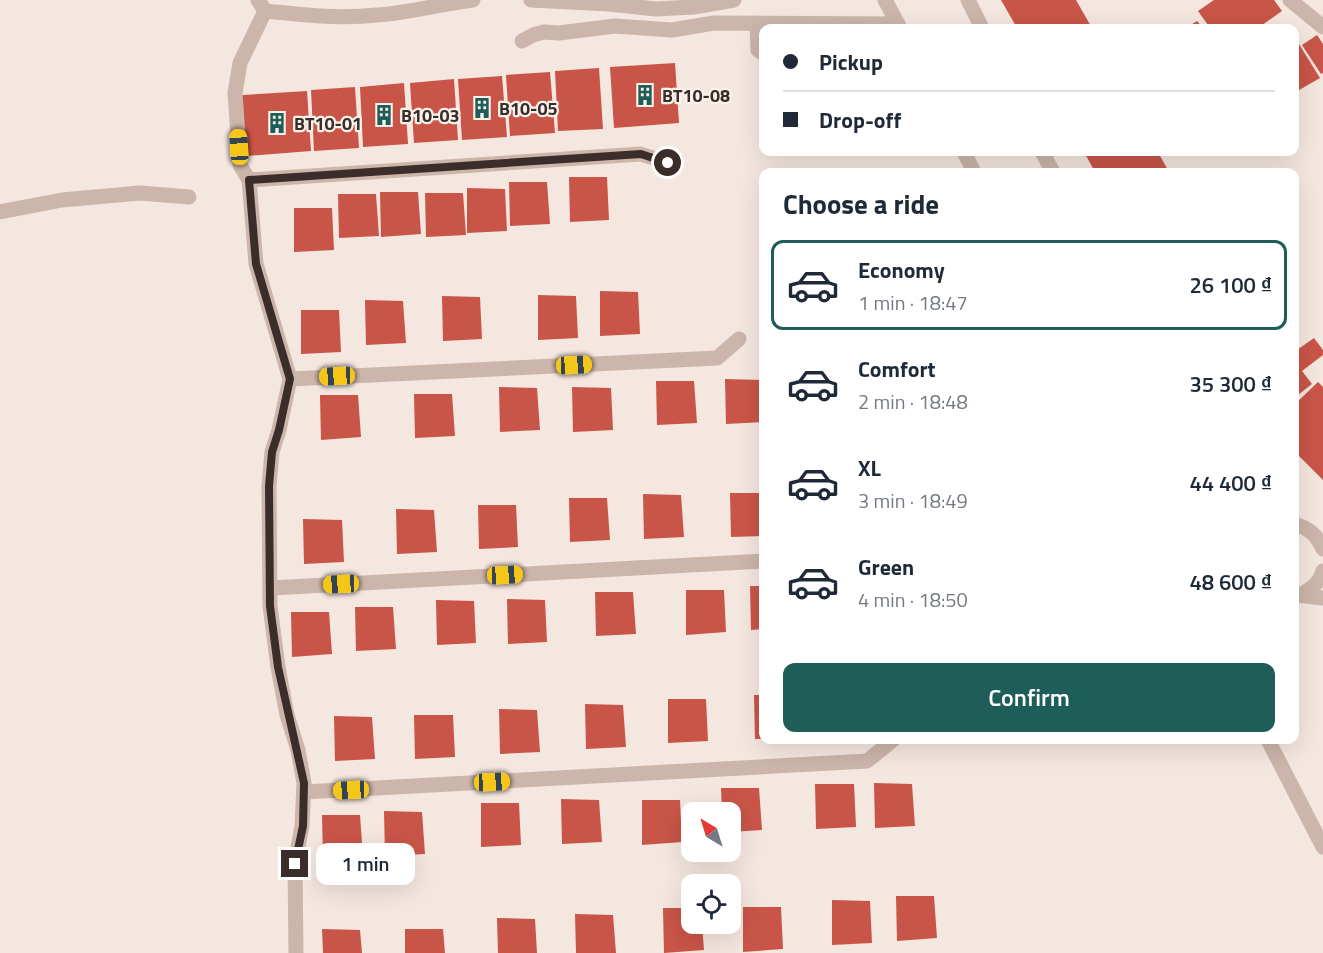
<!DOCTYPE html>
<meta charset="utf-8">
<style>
:root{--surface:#fff;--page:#f2f2f3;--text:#1f2937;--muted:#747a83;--line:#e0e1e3;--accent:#1e5d58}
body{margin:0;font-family:"Titillium Web",sans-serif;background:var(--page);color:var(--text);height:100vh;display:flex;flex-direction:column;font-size:22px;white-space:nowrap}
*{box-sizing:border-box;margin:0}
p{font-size:20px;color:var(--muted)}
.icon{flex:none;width:33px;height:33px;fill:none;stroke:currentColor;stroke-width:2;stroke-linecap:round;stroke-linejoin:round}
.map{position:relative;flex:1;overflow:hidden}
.side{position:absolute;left:759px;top:168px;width:540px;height:576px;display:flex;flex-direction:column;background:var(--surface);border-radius:12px;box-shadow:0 6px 24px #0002}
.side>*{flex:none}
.guide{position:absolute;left:759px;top:24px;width:540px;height:132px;border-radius:12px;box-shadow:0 6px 24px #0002;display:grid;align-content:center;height:132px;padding:0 24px;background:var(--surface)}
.needle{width:39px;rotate:322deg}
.controls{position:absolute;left:681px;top:802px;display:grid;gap:12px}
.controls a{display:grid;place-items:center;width:60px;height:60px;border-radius:12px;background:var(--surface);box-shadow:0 6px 24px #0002;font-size:30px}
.end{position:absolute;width:27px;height:27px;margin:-14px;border:8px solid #3a2d2a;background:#fff;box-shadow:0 0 0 3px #fff}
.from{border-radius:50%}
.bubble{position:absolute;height:42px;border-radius:12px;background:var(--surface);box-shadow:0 6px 24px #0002;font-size:20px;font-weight:600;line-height:42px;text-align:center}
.car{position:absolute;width:18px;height:36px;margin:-18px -9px;border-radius:8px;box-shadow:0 0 4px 2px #0007;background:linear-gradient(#f5c518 24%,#345 0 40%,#f5c518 0 76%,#345 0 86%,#f5c518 0)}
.guide b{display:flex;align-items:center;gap:21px;height:57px;font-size:22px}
.guide b+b{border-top:2px solid var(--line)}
.guide i{width:15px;height:15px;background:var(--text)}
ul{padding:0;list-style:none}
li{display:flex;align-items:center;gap:18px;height:90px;margin:0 12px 9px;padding:0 12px;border:3px solid transparent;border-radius:12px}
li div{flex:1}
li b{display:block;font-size:22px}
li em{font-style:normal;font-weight:600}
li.current{border-color:var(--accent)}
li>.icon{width:54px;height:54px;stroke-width:1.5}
h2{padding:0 24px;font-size:27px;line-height:72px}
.action{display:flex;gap:12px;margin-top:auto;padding:12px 24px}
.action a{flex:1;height:69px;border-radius:12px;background:var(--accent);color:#fff;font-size:24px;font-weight:600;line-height:69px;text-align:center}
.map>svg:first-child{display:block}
.building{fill:#c95548}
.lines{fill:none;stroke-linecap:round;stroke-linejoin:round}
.minor{stroke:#ccb5aa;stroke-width:15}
.route{stroke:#3a2d2a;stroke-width:8}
.labels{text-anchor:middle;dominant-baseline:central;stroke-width:4.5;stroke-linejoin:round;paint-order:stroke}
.poi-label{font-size:18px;font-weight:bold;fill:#3a2d2a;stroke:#fbf2ec;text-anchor:start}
</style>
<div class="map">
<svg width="1323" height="953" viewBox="0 0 1323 953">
<rect width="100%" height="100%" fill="#f4e7df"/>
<g class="building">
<polygon points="1001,0 1076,0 1092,28 1017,28"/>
<polygon points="1214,0 1274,0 1282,11 1258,28 1210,28 1198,11"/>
<polygon points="1197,21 1203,28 1186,28"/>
<polygon points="1317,35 1323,44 1323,73 1321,74 1302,45"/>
<polygon points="1294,36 1320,78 1294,93"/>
<polygon points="675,63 679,123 614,128 610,67"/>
<polygon points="599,68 603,129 558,131 555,71"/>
<polygon points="550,72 555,133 510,136 506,75"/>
<polygon points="502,76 507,137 462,140 458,79"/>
<polygon points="454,79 458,140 414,143 410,83"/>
<polygon points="404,83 408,144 363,147 360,87"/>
<polygon points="355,87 359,148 314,151 311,90"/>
<polygon points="307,91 311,151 246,156 242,95"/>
<polygon points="1084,152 1158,152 1169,172 1095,172"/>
<polygon points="569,177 607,177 609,220 570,222"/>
<polygon points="509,182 547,182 550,224 510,226"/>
<polygon points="467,188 505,189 507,231 467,233"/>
<polygon points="380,192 418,192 421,234 381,237"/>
<polygon points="425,193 463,193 466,235 426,237"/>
<polygon points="338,194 376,194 379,236 339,238"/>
<polygon points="294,208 332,208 334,250 294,252"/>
<polygon points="600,291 638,292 640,334 600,336"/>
<polygon points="538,295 576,296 578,338 538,340"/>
<polygon points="442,296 480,297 482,339 443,341"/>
<polygon points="365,300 403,301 406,343 366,345"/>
<polygon points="301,310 339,310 341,352 301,354"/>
<polygon points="1314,338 1323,350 1323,355 1302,371 1312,384 1294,398 1294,352"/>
<polygon points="725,379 763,380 764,422 726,424"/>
<polygon points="656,381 694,381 697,423 657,425"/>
<polygon points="1318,382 1323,387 1323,480 1294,451 1294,405"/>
<polygon points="499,387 537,388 540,430 500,432"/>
<polygon points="572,387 611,388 613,430 573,432"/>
<polygon points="414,394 452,394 455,436 415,438"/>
<polygon points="320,395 358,395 361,437 321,440"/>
<polygon points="730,493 764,493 764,536 731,537"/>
<polygon points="643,494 681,495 684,537 644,539"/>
<polygon points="569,498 607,498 610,540 570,542"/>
<polygon points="478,505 516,505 518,547 479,549"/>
<polygon points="396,509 434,510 437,552 397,554"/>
<polygon points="303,519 342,520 344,562 304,564"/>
<polygon points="750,586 764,586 764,629 751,630"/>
<polygon points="686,590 724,590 726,632 686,635"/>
<polygon points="595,592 633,592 636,634 596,636"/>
<polygon points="507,599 545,600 547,642 508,644"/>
<polygon points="436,600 474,601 476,643 437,645"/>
<polygon points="355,607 393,607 396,649 356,651"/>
<polygon points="291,612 329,612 332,654 292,657"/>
<polygon points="754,695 764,695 764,739 755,739"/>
<polygon points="668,699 706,699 708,741 668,743"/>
<polygon points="585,704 623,705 626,747 586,749"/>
<polygon points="499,709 537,710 540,752 500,754"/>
<polygon points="414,715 453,715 455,757 415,759"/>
<polygon points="334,716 372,717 375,759 335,761"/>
<polygon points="874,783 912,784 915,826 875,828"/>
<polygon points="815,784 854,784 856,827 816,829"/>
<polygon points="721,788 759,788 762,830 730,832 730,813 722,813"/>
<polygon points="561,799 599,800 602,842 562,844"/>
<polygon points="642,800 680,800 682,842 642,845"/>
<polygon points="481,803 519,803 521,845 481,847"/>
<polygon points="384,811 422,812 425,854 385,856"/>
<polygon points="322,815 360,815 363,857 323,860"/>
<polygon points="896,896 934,896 937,938 897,941"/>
<polygon points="832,900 870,901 872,943 832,945"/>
<polygon points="743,907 781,907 783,949 743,952"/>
<polygon points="663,908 692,908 692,924 702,924 704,950 664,953"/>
<polygon points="575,914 613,915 616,953 576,953"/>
<polygon points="497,918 535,919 537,953 498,953"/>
<polygon points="322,929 360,930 362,953 323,953"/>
<polygon points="405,929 443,929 445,953 405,953"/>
</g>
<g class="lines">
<g class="minor">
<polyline points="258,0 265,11 240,63 235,93 240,165 249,180 256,264 290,379 279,430 272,452 269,486 270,606 278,667 287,715 298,750 304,783 302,826 295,864 296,953"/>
<polyline points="531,0 609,4 656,9 694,7 734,0"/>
<polyline points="885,0 900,28"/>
<polyline points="968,0 982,28"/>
<polyline points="1290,0 1323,27"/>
<path d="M265,11C305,15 337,19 377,15C409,13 441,4 473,0"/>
<polyline points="757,23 758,50 764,54"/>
<polyline points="522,41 533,35 544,32 559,33 615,26 672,30 714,23 898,24"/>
<polyline points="964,152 974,172"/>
<polyline points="1042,152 1053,172"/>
<polyline points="249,180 641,154 668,163"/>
<polyline points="0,212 62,200 140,193 189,197"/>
<polyline points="290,379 717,358 739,339"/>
<path d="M1294,524C1309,528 1317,535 1323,549"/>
<polyline points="271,588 764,561"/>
<polyline points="1297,595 1323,598"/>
<path d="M1300,595C1311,589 1319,584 1323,571"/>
<polyline points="1268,740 1323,847"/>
<polyline points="304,792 867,761 893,740"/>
</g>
</g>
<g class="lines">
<polyline class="route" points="295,864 303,826 304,783 278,667 270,606 269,486 272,452 279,430 290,379 256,264 249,180 641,154 668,163"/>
</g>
<defs>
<symbol id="building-bare" viewBox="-9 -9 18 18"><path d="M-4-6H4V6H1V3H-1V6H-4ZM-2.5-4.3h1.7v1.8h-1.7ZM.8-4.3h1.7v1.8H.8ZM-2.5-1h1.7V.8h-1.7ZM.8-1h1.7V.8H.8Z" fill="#1e5d58" stroke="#fbf2ec" stroke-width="2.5" paint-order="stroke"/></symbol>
</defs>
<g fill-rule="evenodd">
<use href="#building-bare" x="630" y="80" width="30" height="30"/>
<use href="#building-bare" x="467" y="93" width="30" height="30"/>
<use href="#building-bare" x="369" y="100" width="30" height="30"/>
<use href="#building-bare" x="262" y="108" width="30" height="30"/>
</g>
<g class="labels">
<g class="poi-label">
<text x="662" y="95">BT10-08</text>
<text x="499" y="108">B10-05</text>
<text x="401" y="115">B10-03</text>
<text x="294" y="123">BT10-01</text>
</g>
</g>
</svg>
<div class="controls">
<a><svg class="needle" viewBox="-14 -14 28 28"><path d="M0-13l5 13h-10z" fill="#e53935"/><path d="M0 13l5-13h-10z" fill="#747a83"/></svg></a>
<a><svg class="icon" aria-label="locate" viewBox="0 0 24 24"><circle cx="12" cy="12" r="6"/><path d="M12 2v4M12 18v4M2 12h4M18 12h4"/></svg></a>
</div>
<i class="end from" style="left:668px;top:163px"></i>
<i class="end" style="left:295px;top:864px"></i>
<div class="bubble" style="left:316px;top:843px;width:99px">1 min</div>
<i class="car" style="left:239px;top:147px;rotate:356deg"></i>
<i class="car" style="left:574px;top:365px;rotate:87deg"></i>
<i class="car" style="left:337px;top:376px;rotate:267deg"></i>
<i class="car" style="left:505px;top:575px;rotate:87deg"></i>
<i class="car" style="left:341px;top:584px;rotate:267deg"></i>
<i class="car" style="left:492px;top:782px;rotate:87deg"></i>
<i class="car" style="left:351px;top:790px;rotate:267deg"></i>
<div class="guide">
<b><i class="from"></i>Pickup</b>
<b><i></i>Drop-off</b>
</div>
<section class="side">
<h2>Choose a ride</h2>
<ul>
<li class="current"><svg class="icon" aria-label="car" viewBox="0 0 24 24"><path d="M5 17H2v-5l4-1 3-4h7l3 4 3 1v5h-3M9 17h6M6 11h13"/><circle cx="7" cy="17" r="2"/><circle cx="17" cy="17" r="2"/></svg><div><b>Economy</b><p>1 min · 18:47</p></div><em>26 100 ₫</em></li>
<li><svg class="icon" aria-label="car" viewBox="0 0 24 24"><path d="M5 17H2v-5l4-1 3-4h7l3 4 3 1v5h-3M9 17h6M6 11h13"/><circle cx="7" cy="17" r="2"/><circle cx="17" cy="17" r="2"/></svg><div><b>Comfort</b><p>2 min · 18:48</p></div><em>35 300 ₫</em></li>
<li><svg class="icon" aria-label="car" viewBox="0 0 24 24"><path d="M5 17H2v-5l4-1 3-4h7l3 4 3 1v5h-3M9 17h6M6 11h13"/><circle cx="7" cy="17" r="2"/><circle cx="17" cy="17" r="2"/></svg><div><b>XL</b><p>3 min · 18:49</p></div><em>44 400 ₫</em></li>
<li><svg class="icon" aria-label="car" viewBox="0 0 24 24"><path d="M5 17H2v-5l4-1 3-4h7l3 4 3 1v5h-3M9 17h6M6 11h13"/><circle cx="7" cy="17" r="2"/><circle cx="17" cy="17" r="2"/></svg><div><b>Green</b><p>4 min · 18:50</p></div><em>48 600 ₫</em></li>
</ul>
<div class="action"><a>Confirm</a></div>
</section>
</div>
